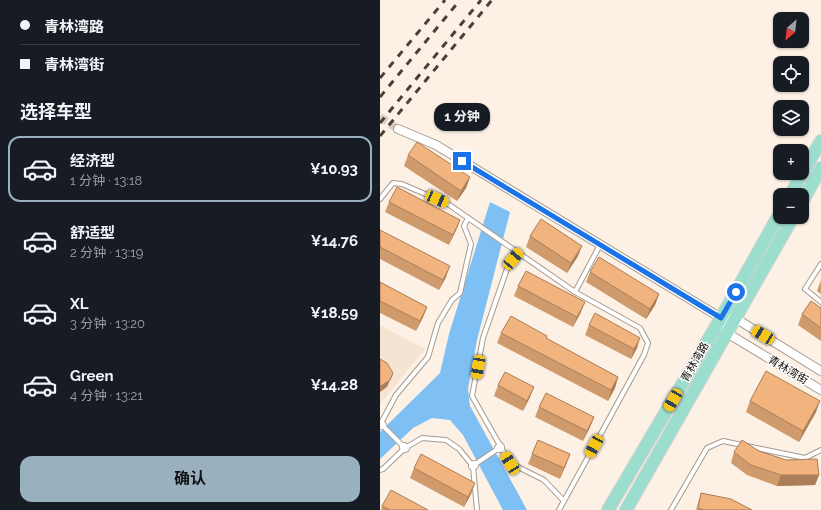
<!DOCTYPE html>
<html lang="zh">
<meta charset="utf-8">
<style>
:root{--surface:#171b24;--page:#242831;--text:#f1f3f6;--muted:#9ea1a6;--line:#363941;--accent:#99b0bf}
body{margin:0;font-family:Raleway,"Noto Sans SC",sans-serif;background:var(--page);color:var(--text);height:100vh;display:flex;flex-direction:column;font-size:15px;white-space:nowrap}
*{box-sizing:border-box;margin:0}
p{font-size:13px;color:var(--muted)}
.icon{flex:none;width:22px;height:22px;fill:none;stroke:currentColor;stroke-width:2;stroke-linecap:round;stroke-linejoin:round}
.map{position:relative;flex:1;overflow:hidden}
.sheet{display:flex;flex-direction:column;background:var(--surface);width:380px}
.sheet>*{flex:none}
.top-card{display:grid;align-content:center;height:88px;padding:0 20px;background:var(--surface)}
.needle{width:26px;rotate:208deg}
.buttons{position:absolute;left:393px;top:12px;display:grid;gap:8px}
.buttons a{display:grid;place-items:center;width:36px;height:36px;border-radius:8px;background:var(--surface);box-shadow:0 1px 3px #0004;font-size:20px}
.end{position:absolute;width:18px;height:18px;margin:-9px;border:5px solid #1a73e8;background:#fff;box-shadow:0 0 0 2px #fff}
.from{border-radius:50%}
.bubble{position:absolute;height:28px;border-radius:12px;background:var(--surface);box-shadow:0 1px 3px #0004;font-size:13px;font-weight:700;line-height:28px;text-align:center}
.car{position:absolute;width:12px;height:24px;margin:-12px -6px;border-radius:5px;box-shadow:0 0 3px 1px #0007;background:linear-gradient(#f5c518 24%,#345 0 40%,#f5c518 0 76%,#345 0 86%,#f5c518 0)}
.top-card b{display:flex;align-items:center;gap:14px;height:38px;font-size:15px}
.top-card b+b{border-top:1px solid var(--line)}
.top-card i{width:10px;height:10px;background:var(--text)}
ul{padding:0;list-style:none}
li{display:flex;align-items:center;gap:12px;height:66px;margin:0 8px 6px;padding:0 12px;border:2px solid transparent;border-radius:12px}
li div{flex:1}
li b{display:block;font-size:15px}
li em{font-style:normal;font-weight:700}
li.active{border-color:var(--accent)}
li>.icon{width:36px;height:36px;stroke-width:1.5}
h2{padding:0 20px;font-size:18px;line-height:48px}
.primary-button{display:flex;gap:8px;margin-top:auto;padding:8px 20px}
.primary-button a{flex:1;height:46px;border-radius:12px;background:var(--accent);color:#111;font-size:16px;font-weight:700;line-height:46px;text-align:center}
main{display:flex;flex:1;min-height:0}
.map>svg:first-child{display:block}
.built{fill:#f6e4d3}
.water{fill:#7ec0f4}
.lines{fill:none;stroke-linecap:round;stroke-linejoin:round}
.street-tunnel{stroke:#dacec3;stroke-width:8;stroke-dasharray:8 4;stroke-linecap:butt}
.lane-casing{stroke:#a69a8f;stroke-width:6}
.street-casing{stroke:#a69a8f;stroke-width:10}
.primary-casing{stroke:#d4d3d3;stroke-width:14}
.lane{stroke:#fff;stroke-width:4}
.street{stroke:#fff;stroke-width:8}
.primary{stroke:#9cdece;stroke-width:12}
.rail{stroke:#47413b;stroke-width:3;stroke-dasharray:7 7;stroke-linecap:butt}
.wall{fill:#d09b6c}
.shaded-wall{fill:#a97e58}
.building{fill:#f2b47e;stroke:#a97e58}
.route{stroke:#1a73e8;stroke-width:5}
.labels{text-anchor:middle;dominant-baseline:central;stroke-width:3;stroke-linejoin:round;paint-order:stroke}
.street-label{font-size:11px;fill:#110d09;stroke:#fff}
</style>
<main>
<section class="sheet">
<div class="top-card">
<b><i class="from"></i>青林湾路</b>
<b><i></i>青林湾街</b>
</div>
<h2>选择车型</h2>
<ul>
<li class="active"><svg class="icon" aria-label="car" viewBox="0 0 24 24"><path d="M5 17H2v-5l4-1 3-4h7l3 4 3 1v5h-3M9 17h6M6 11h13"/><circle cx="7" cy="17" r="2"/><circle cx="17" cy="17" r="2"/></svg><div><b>经济型</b><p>1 分钟 · 13:18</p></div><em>¥10.93</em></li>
<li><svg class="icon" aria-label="car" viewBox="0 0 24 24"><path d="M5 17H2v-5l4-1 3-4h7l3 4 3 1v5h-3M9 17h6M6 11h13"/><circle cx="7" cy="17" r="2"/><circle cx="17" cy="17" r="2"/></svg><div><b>舒适型</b><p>2 分钟 · 13:19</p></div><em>¥14.76</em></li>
<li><svg class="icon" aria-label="car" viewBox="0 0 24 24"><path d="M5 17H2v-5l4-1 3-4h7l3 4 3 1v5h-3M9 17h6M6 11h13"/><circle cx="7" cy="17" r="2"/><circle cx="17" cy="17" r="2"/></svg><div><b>XL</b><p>3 分钟 · 13:20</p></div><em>¥18.59</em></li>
<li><svg class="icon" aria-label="car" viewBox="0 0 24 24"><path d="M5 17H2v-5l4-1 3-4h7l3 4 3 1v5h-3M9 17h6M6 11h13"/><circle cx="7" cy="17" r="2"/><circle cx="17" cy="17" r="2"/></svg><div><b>Green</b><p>4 分钟 · 13:21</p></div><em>¥14.28</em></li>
</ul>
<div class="primary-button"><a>确认</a></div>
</section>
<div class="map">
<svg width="441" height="510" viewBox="0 0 441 510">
<rect width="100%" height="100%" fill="#fdf0e4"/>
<polygon class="built" points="0,325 45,349 0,404"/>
<polygon class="water" points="110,202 130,212 97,340 88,389 90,406 147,510 123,510 83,435 70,420 52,418 33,428 0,459 0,432 60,373 69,334"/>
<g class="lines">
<polyline class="street-tunnel" points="0,117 18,129"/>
<defs>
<g id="lane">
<polyline points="0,199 13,183 22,184 68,204 195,292 220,245"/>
<polyline points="138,253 128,266 103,338 92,396 130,463 164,480 184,501"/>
<polyline points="441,264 425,289 441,302"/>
<polyline points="0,425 16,395 48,357 58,323 72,300 80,293 91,244 84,226 88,218"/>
<polyline points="2,425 24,447"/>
<polyline points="94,465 119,448"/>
<polyline points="0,470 3,469 25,448 42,438 66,440 79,449 93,466 97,510"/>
<polyline points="179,510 264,355 268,343 260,328 195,292"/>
<polyline points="291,510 327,448 343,441 425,458 441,450"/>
</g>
<g id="street">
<polyline points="18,129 56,145 341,318 355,318 441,371"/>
<polyline points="341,318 347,333 441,390"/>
<polyline points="1,424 2,425"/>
<polyline points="24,447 25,448"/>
<polyline points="119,448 120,447"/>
<polyline points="93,466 94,465"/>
</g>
<g id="primary">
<polyline points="410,195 441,141"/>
<polyline points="422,202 441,168"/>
<polyline points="228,510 341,318 400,213"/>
<polyline points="246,510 413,217"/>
</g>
</defs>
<use href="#lane" class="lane-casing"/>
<use href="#street" class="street-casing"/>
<use href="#primary" class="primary-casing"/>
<use href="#lane" class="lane"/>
<use href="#street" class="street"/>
<use href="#primary" class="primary"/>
<g class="rail">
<polyline points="0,78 65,0"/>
<polyline points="0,97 80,0"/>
<polyline points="0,123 101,0"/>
<polyline points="0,136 112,0"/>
</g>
</g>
<g class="wall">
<polygon points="28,155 90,177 86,188 77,201 24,166"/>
<polygon points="9,202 80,220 76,230 69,245 5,212"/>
<polygon points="0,230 66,277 59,290 0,259"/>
<polygon points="150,236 198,256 187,273 146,247"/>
<polygon points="210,272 279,294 275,305 266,319 206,282"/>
<polygon points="441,280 441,294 437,291"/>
<polygon points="0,282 47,307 43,317 36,331 0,313"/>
<polygon points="138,286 201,312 193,327 134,296"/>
<polygon points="441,308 441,341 418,325 422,314"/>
<polygon points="209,325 257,348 251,359 205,335"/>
<polygon points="121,333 166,338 238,377 235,388 228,401 117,343"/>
<polygon points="118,385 150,397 143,411 114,396"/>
<polygon points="370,401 436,412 419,442 366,412"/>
<polygon points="159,407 214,417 210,427 203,441 155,417"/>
<polygon points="379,451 439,475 435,485 397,486 367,475 351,463 354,452"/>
<polygon points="152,454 190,454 180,479 148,464"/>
<polygon points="34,468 91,494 84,507 30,478"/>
<polygon points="321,493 372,510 316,510 318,503"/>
<polygon points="2,506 48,510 1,510"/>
</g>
<g class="shaded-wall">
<polygon points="90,177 86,188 77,201 81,191"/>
<polygon points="80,220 76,230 69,245 73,235"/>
<polygon points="202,246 198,256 187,273 191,263"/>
<polygon points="70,266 66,277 59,290 63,280"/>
<polygon points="279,294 275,305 266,319 270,309"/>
<polygon points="205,302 201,312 193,327 197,317"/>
<polygon points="47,307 43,317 36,331 40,321"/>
<polygon points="260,338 257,348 251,359 254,349"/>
<polygon points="13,373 7,387 0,392 0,386"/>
<polygon points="238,377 235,388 228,401 231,390"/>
<polygon points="154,387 150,397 143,411 147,401"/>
<polygon points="440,401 436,412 419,442 423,431"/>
<polygon points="214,417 210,427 203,441 207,431"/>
<polygon points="190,454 186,465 180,479 184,468"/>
<polygon points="401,475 439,475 435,485 397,486"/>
<polygon points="95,483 91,494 84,507 88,497"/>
</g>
<g class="building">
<polygon points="37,142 90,177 81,191 28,155"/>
<polygon points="17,187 80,220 73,235 9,202"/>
<polygon points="161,219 202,246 191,263 150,236"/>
<polygon points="0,230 70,266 63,280 0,247"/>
<polygon points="219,257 279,294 270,309 210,272"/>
<polygon points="146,271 205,302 197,317 138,286"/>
<polygon points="0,282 47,307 40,321 0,301"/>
<polygon points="431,301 441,308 441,328 422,314"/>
<polygon points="215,313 260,338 254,349 209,325"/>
<polygon points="131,316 167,336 166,338 238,377 231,390 121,333"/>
<polygon points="0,359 7,363 13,373 10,380 1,386 0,386"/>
<polygon points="386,371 440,401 423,431 370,401"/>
<polygon points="125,372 154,387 147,401 118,385"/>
<polygon points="166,393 214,417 207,431 159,407"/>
<polygon points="158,440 190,454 184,468 152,454"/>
<polygon points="362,440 379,451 406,460 437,459 439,475 401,475 371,465 354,452"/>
<polygon points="41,454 95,483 88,497 34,468"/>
<polygon points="11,490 48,510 10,510 2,506"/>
<polygon points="321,493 351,499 372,510 324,510 318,508"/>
</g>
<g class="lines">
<polyline class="route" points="82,161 341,318 356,292"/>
</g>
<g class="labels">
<g class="street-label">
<text transform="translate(315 362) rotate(-60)">青林湾路</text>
<text transform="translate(408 370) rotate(31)">青林湾街</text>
</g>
</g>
</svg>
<div class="buttons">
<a><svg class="needle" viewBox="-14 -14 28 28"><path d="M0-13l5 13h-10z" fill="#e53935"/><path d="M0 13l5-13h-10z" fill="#9ea1a6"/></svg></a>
<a><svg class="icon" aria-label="locate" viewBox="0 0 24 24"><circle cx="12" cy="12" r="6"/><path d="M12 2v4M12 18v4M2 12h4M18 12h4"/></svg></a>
<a><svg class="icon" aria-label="layers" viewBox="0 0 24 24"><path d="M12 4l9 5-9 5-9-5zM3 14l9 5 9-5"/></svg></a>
<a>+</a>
<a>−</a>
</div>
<i class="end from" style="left:356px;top:292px"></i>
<i class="end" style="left:82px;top:161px"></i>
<div class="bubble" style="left:54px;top:103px;width:56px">1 分钟</div>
<i class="car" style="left:57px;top:199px;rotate:113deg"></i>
<i class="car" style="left:133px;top:259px;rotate:40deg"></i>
<i class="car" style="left:383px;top:335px;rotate:301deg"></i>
<i class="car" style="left:98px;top:367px;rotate:190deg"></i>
<i class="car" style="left:293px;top:400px;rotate:210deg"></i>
<i class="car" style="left:214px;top:446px;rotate:209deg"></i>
<i class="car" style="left:130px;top:463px;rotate:328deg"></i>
</div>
</main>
